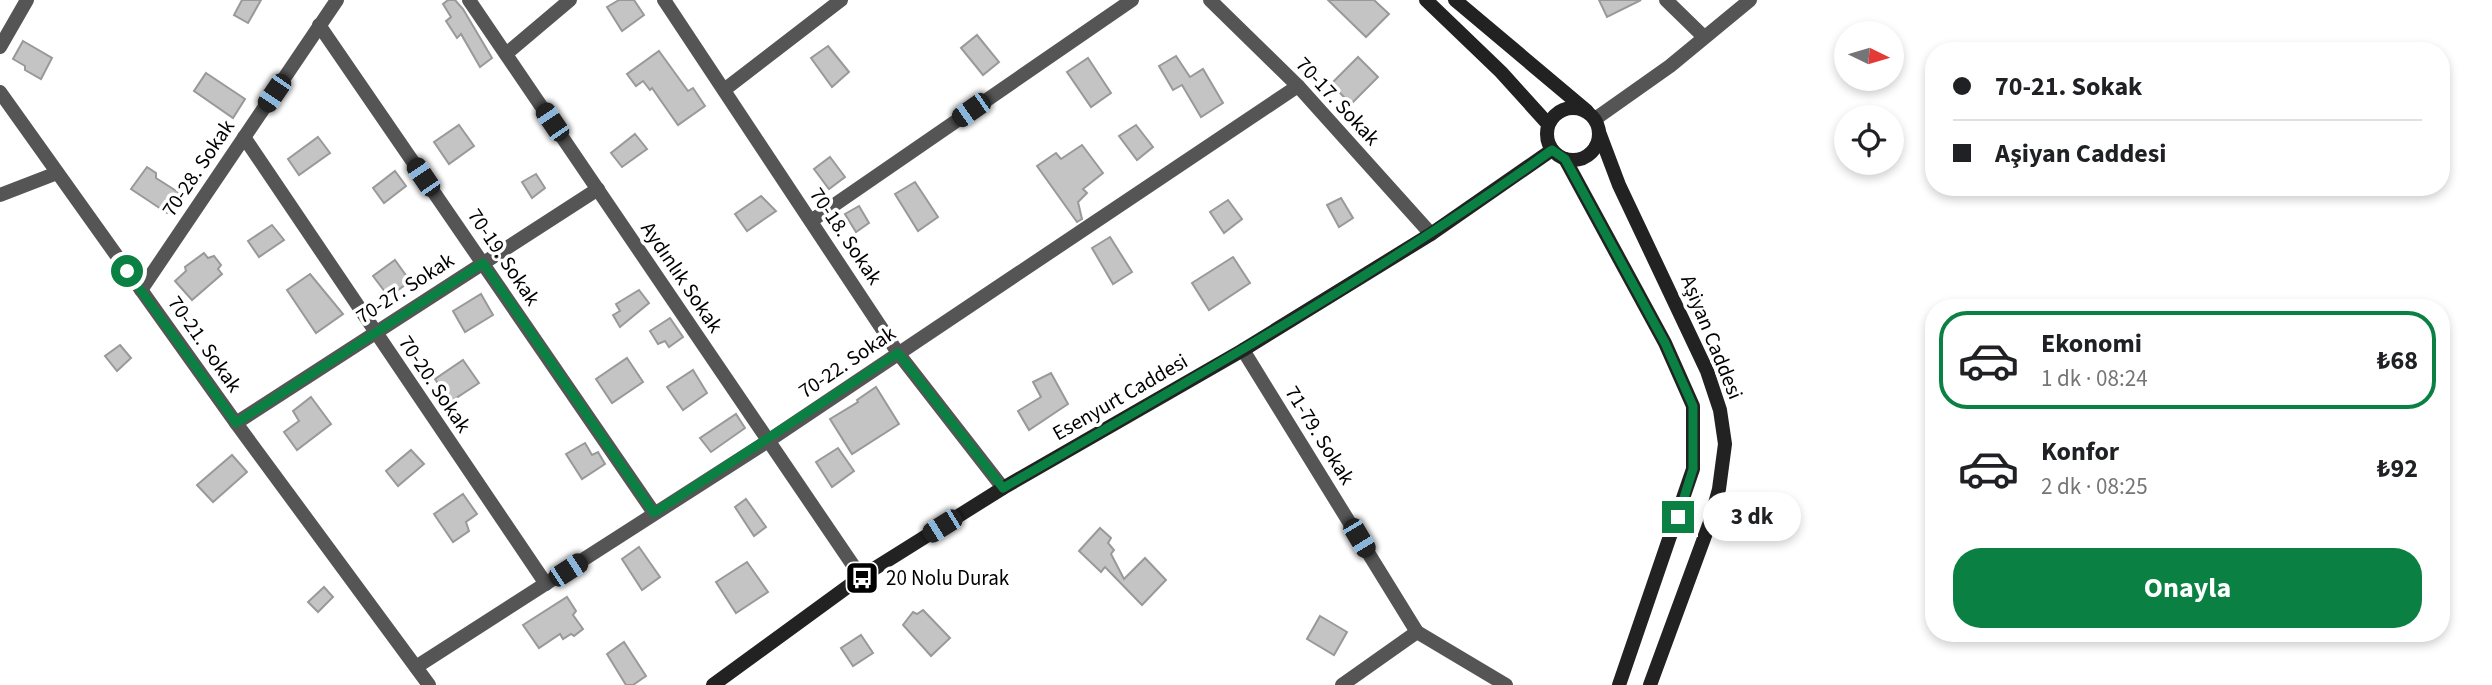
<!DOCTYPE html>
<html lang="tr">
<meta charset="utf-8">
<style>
:root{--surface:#fff;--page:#f2f2f2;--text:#202124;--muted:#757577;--line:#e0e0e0;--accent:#0b8043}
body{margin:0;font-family:"Source Sans 3",sans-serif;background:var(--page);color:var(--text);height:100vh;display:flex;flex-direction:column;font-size:26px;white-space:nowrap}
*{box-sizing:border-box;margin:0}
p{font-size:23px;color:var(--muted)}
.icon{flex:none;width:38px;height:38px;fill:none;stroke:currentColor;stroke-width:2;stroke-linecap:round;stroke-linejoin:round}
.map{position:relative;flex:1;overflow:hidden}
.details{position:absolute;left:1925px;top:299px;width:525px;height:343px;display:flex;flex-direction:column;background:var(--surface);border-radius:28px;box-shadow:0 4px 10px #0003}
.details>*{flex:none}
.banner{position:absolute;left:1925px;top:42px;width:525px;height:154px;border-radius:28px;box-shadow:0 4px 10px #0003;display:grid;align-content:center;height:154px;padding:0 28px;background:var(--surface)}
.needle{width:46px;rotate:95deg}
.tools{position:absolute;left:1834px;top:21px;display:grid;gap:14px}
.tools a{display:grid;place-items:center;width:70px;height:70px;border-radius:50%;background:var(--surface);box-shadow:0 4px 10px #0003;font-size:35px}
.end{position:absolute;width:32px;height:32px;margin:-16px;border:9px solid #0b8043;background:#fff;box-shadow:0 0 0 4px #fff}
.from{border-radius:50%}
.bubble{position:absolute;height:49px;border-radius:24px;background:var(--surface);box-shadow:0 4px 10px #0003;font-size:23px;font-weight:700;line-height:49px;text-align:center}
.car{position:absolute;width:21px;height:42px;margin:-21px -10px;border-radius:9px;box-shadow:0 0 5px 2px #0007;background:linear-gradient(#222 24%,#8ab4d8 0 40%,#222 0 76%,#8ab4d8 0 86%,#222 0)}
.banner b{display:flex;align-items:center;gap:24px;height:66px;font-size:26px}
.banner b+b{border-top:2px solid var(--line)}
.banner i{width:18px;height:18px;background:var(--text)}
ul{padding:12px 0 0;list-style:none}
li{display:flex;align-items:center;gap:21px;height:98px;margin:0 14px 10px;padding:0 14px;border:4px solid transparent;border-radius:28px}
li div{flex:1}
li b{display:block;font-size:26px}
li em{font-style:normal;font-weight:700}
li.on{border-color:var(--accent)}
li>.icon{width:63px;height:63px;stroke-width:1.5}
.cta{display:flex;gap:14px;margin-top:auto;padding:14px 28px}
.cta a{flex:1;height:80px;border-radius:28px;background:var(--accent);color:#fff;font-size:28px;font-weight:700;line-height:80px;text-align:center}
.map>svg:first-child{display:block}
.building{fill:#c4c4c4;stroke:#999;stroke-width:2}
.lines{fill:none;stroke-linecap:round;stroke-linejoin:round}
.street{stroke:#555;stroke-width:14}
.secondary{stroke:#222;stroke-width:14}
.route{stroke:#0b8043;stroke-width:9}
.labels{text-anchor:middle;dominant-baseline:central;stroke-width:7;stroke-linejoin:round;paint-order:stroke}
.street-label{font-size:21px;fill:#000;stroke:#fff}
.poi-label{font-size:21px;fill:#000;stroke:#fff;text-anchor:start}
</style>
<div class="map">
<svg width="2492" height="685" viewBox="0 0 2492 685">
<rect width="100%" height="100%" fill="#fff"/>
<g class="building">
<polygon points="242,0 261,0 248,23 234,15"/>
<polygon points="448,0 455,0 463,9 492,58 480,67 461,34 457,38 446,21 451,17 443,4"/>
<polygon points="619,0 634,0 644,15 622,31 607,7"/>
<polygon points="1328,0 1374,0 1389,14 1366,37"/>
<polygon points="1599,0 1641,0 1607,17"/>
<polygon points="977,35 999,62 983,75 961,48"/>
<polygon points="23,41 52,58 41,79 25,70 25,66 13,59"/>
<polygon points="828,46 849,72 832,87 811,58"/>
<polygon points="659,51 688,91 693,88 705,106 678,125 652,88 650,90 643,81 636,86 627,74"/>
<polygon points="1176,56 1190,77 1203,69 1223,103 1201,117 1182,85 1173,90 1159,66"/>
<polygon points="1358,57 1378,77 1351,104 1331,84"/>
<polygon points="1088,58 1111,93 1091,107 1067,72"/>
<polygon points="206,73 245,99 233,118 194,91"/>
<polygon points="459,125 474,146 449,164 434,142"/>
<polygon points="1136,125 1153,147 1137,160 1119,136"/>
<polygon points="635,134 647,149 622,167 611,153"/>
<polygon points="318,137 330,153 299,175 288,159"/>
<polygon points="1082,145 1103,173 1083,189 1087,193 1078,202 1082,219 1077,222 1037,166 1056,153 1061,159"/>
<polygon points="830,157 845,177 829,189 814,169"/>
<polygon points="147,167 156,173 156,178 181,194 167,213 131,189"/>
<polygon points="395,171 406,186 384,203 373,188"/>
<polygon points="536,174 545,188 532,198 522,182"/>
<polygon points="915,182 938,217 918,231 895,194"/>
<polygon points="761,196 776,211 747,231 735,214"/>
<polygon points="1341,198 1353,218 1339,227 1327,205"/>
<polygon points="1228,200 1242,219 1224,233 1210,212"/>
<polygon points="859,206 869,223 856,232 845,214"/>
<polygon points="272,225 284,240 259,257 248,241"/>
<polygon points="1110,237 1132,272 1113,284 1092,248"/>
<polygon points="204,253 208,258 214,256 221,265 218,269 222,274 192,300 175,281 186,271 185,267"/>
<polygon points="1233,257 1250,283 1209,310 1192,283"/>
<polygon points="395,260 410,281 389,297 373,276"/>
<polygon points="310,274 343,314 316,333 287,290"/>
<polygon points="639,290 649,303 620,327 613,315 620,311 616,304"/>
<polygon points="481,294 493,315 465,332 453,311"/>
<polygon points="670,318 683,337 669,347 665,341 658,344 650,331"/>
<polygon points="120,345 131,358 117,371 105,356"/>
<polygon points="627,358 643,382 612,403 596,379"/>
<polygon points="463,360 479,383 450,402 435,379"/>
<polygon points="693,370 707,393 683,410 667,387"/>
<polygon points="1051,373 1068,404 1029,430 1018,411 1041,397 1033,382"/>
<polygon points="876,387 899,424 852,454 830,419 858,402 857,400"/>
<polygon points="311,397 331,424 297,450 284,432 299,421 293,411"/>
<polygon points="736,414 745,428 711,452 700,438"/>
<polygon points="585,443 592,455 598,452 605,464 582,479 566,454"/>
<polygon points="838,448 854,471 832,487 816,462"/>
<polygon points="411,450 424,464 398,486 386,471"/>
<polygon points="232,455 247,472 213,502 197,485"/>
<polygon points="463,494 477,514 466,522 469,531 453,542 434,514"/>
<polygon points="746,499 766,527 754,536 735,507"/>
<polygon points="1100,528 1111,538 1108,543 1114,550 1111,554 1124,579 1145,558 1166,580 1142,605 1105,567 1101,572 1079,551"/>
<polygon points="639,547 660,577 642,590 622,559"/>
<polygon points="747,562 768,592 736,613 716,582"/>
<polygon points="324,587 333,597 318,612 308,602"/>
<polygon points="567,597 576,611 573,615 583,629 574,636 571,634 563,639 560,634 539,648 523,625"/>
<polygon points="923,610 950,638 931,656 903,625 913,612 917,614"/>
<polygon points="1320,616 1347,632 1334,655 1307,639"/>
<polygon points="861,635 873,653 853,666 841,648"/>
<polygon points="624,642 646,676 633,685 626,685 607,654"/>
</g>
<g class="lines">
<g class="street">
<polyline points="469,0 861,577"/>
<polyline points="664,0 898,353 1003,488"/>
<polyline points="1210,0 1298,86 1431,234"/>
<polyline points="1666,0 1704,37"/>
<polyline points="319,25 654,513"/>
<polyline points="0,47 27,0"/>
<polyline points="506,54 570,0"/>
<polyline points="724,90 841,0"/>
<polyline points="0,92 236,423 429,685"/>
<polyline points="1595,119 1670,66 1750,0"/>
<polyline points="244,137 546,584"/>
<polyline points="0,195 57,173"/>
<polyline points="811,221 1132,0"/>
<polyline points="141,290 337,0"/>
<polyline points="1243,350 1417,632 1506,685"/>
<polyline points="236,423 598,189"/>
<polyline points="416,667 768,441 1298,86"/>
<polyline points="1342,685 1417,632"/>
</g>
<g class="secondary">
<polyline points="1426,0 1501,72 1548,124"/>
<polyline points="1455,0 1587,111"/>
<circle cx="1573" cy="134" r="26"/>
<polyline points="1599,132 1619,185 1707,371 1720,410 1725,444 1719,489 1710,522 1650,685"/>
<polyline points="1565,159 1665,343 1693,406 1693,469 1619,685"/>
<polyline points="713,685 861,577 1003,488 1243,350 1431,234 1552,150"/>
</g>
</g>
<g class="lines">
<path class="route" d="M127,271L236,423L483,263L654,513L898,353L1003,488C1189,381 1377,276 1552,150L1565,159L1665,343L1693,406V469L1678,517"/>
</g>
<defs>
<symbol id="bus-square" viewBox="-11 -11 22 22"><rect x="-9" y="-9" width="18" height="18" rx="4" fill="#000" stroke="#fff"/><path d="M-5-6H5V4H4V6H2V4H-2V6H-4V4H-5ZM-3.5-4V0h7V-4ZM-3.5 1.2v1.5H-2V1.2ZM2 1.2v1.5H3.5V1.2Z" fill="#fff"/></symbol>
</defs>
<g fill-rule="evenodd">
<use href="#bus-square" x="843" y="559" width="38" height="38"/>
</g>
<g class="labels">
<g class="street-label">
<text transform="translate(1338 101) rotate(47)">70-17. Sokak</text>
<text transform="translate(198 168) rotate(-56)">70-28. Sokak</text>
<text transform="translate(846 236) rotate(56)">70-18. Sokak</text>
<text transform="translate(504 257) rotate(56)">70-19. Sokak</text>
<text transform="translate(682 277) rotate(56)">Aydınlık Sokak</text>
<text transform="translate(405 288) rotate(-33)">70-27. Sokak</text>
<text transform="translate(1712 337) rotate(68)">Aşiyan Caddesi</text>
<text transform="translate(205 344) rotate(55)">70-21. Sokak</text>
<text transform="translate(847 362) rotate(-34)">70-22. Sokak</text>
<text transform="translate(435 384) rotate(56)">70-20. Sokak</text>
<text transform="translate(1120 397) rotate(-30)">Esenyurt Caddesi</text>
<text transform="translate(1320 435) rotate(58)">71-79. Sokak</text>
</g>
<g class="poi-label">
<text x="886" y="578">20 Nolu Durak</text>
</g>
</g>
</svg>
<div class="tools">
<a><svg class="needle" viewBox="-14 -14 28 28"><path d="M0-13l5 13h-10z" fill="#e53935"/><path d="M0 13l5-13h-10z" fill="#757577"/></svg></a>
<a><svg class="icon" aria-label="locate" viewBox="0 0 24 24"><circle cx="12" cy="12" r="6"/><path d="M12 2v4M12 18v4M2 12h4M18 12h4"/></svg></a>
</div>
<i class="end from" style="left:127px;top:271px"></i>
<i class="end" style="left:1678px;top:517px"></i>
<div class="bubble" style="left:1703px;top:492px;width:98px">3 dk</div>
<i class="car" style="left:274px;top:93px;rotate:214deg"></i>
<i class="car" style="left:971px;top:110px;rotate:235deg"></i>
<i class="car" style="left:552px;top:122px;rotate:326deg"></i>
<i class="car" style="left:423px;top:177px;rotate:326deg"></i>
<i class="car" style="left:942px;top:526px;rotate:238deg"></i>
<i class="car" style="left:1359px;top:538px;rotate:149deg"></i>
<i class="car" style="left:568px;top:570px;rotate:57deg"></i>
<div class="banner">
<b><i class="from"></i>70-21. Sokak</b>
<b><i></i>Aşiyan Caddesi</b>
</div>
<section class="details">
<ul>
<li class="on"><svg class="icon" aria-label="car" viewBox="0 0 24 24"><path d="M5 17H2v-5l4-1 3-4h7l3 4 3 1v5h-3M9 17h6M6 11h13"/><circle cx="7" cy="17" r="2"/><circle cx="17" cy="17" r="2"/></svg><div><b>Ekonomi</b><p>1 dk · 08:24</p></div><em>₺68</em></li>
<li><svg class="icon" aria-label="car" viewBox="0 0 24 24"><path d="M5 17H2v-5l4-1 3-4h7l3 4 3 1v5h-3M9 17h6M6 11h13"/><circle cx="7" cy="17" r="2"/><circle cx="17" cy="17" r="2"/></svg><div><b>Konfor</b><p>2 dk · 08:25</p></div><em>₺92</em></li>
</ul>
<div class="cta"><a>Onayla</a></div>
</section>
</div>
